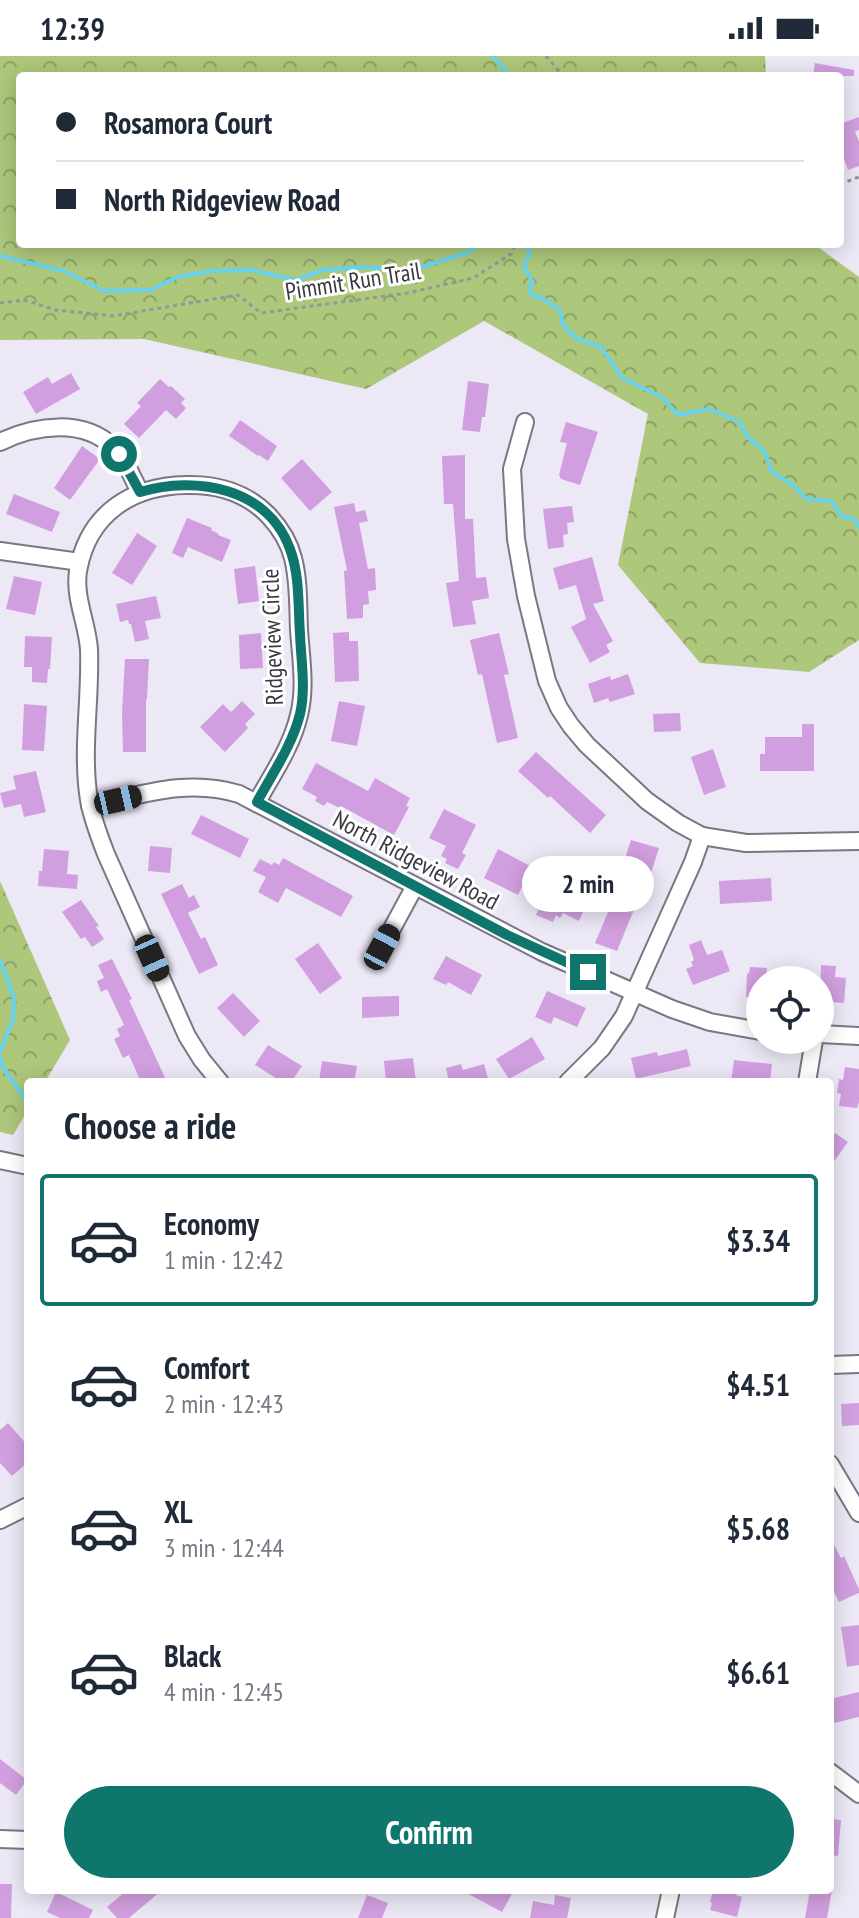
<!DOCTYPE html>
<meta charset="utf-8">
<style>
:root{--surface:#fff;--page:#f6f6f7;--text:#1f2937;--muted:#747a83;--line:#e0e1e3;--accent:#0f766e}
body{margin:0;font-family:"PT Sans Narrow",sans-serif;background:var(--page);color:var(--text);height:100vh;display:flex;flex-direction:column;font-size:30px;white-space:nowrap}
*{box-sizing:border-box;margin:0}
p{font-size:26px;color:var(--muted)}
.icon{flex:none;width:44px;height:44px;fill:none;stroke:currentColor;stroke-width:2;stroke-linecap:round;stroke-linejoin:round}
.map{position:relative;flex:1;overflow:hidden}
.details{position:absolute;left:24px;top:1022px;width:810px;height:816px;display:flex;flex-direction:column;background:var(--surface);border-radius:8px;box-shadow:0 4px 20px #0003}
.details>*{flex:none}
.top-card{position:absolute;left:16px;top:16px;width:828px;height:176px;border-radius:8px;box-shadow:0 4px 20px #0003;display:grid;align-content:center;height:176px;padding:0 40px;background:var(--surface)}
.tools{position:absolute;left:746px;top:910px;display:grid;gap:16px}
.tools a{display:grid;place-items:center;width:88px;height:88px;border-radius:50%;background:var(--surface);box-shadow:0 4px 20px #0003;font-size:40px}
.end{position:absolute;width:36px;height:36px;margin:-18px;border:10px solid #0f766e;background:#fff;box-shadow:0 0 0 4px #fff}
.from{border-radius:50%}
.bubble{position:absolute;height:56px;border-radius:28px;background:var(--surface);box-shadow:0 4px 20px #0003;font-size:26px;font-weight:600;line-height:56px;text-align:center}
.car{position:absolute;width:24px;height:48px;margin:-24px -12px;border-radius:10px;box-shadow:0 0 6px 2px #0007;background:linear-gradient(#222 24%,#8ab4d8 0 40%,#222 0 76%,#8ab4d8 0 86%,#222 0)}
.top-card b{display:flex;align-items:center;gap:28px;height:76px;font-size:30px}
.top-card b+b{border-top:2px solid var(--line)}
.top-card i{width:20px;height:20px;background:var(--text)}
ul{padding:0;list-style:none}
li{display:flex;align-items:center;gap:24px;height:132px;margin:0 16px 12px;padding:0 24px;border:4px solid transparent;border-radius:8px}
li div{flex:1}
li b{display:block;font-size:30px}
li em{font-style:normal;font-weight:600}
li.active{border-color:var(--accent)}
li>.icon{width:72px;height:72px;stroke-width:1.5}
h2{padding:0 40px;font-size:36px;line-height:96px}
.action{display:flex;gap:16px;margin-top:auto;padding:16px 40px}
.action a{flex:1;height:92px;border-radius:48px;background:var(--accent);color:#fff;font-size:32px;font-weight:600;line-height:92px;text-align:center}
.status{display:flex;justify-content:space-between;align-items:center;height:56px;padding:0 40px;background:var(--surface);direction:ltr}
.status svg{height:22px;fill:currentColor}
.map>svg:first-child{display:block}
.forest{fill:url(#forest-crowns)}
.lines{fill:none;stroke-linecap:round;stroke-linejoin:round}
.stream{stroke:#67d3ed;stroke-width:4}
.building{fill:#d19fdf}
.street-casing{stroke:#7a7683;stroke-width:20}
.path{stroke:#97949e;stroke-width:3;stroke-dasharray:4 4;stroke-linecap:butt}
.street{stroke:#fff;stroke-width:16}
.route{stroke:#0f766e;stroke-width:10}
.labels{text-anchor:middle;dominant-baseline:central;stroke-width:6;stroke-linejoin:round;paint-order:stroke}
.street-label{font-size:24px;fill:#3b393f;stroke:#fff}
</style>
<div class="status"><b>12:39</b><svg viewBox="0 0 49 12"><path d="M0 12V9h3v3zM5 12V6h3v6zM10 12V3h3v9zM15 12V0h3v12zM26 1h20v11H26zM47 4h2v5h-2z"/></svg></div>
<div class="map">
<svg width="859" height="1862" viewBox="0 0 859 1862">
<defs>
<pattern id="forest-crowns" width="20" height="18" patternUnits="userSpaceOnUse" patternTransform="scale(2)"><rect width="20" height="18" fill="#adc77b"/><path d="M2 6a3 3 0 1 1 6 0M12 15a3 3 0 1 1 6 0" fill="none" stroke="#8ea366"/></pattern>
</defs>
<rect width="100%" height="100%" fill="#ece8f6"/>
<g class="forest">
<polygon points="0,0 765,0 766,20 20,20 20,188 816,188 818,191 859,221 859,584 809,616 700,607 618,509 648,358 484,265 366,333 144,283 0,284"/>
<polygon points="0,825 70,984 45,1026 28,1026 28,1054 13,1079 0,1076"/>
</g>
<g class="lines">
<g class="stream">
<polyline points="493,0 510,20"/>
<polyline points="523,188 526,189 530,197 524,211 533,226 529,233 532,239 542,242 560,254 563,269 576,282 601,291 622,322 662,341 678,359 709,353 740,366 747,380 765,396 771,415 793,429 806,443 831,445 842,460 854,463 859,471"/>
<polyline points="0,200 64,215 104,235 151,234 177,221 212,215 251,214 296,224 323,214 361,211 412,214 466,197 480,188"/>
<polyline points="0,904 14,942 13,964 0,996"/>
<polyline points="0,1001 4,1013 24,1041"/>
</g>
</g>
<g class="building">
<polygon points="815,7 854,14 854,20 813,20"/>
<polygon points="859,61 859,74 855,75 859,86 859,110 848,114 840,92 840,68"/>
<polygon points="71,317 80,333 36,358 23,336 48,321 52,328"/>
<polygon points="160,323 169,331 171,330 185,343 181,347 186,352 176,363 166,354 139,382 124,368 141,350 137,347"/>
<polygon points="468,325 489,328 485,361 482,361 480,376 462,374"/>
<polygon points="240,364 277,390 268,405 259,399 258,400 229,380"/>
<polygon points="566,366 598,376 580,429 561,423 559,419 567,387 560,386"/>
<polygon points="82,390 100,403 70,444 54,432"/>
<polygon points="465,399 465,463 473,463 476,522 486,521 489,542 472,545 476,568 453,571 446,527 459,525 453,448 444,448 442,400"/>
<polygon points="302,403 332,436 310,455 281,422"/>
<polygon points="14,438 60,456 52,476 6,458"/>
<polygon points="354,447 356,456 365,454 368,465 359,467 368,513 375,512 376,534 368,535 369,548 363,549 363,562 347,563 344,515 347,514 334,451"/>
<polygon points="572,450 574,466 567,467 568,478 563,479 564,491 548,493 543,453"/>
<polygon points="187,462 212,472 211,474 219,478 218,479 231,484 222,506 188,491 183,502 172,497"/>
<polygon points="137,477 157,490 132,529 112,517"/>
<polygon points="592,501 604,545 593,548 613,585 606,589 610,596 590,607 571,571 586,563 576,529 559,534 553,512"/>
<polygon points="255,510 259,545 238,548 234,513"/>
<polygon points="14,520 42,526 35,559 6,553"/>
<polygon points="156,540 161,562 145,565 149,583 135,586 131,568 129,568 128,564 120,566 116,548"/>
<polygon points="349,576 349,585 358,585 359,625 335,626 333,577"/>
<polygon points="261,577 263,612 240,613 239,579"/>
<polygon points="499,577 509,618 504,619 518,682 497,687 482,618 478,619 470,584"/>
<polygon points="25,580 52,581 50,613 48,613 47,627 32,626 32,611 24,611"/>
<polygon points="125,603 149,603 147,643 146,643 146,696 123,696 122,657"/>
<polygon points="628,618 635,638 610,646 608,642 594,647 588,628 610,620 611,624"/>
<polygon points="242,645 255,658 245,668 248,672 225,696 200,671 223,648 231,656"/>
<polygon points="339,645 365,650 357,690 331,685"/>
<polygon points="24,648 47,650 44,695 22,694"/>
<polygon points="680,657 681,675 654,676 653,658"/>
<polygon points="802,668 814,668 814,715 760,715 760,698 765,698 765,681 802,681"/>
<polygon points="713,693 726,731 704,739 691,701"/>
<polygon points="536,696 606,759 590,777 550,740 548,742 518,715"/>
<polygon points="316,707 368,735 375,722 410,742 406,750 409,751 394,779 341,750 340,752 327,746 324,750 315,745 317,741 302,733"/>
<polygon points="36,715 46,756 24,761 21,748 4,752 0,737 16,733 13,720"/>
<polygon points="444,753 476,769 462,797 466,799 458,813 445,807 447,803 441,800 446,790 429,782"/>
<polygon points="201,759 249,783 240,802 191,778"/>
<polygon points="631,784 659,792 646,832 618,824"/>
<polygon points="150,790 172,792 170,817 148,815"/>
<polygon points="44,793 69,795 67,818 78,819 77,833 38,830 39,815 42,815"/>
<polygon points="498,793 532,811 518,839 484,822"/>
<polygon points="283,802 353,840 341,861 286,832 278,847 258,836 266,821 253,815 260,803 272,809 274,806 279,809"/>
<polygon points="555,818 577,827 572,837 588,844 579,865 563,857 560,862 556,859 553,866 536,859"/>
<polygon points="771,822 772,845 720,848 719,825"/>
<polygon points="182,828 189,842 194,839 200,851 188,857 201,883 205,881 218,909 199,918 161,838"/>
<polygon points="614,842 635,851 617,895 595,887"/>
<polygon points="81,844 99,870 96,871 104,883 92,891 85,881 81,883 62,856"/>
<polygon points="701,884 707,899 722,894 730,915 693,929 686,913 693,910 691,906 694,904 689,889"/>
<polygon points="318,887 342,922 320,938 295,903"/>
<polygon points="446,900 482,919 471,939 448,926 446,929 433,923"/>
<polygon points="112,903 132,943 129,944 167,1026 141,1026 129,999 123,1002 114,983 120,980 117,973 124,969 107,933 101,936 97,925 104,922 98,909"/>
<polygon points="821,909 836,910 835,921 846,922 844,947 820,945"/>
<polygon points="750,911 767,912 766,924 760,924 760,941 746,941 747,918 749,917"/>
<polygon points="547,935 586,952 577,971 554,961 551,968 535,961"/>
<polygon points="233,937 260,965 244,981 217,952"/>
<polygon points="399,940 399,960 362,962 362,941"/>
<polygon points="532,981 545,1003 509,1023 496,1003"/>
<polygon points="268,989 302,1010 291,1026 282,1026 255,1009"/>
<polygon points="687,993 691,1010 636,1023 631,1002 657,996 658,1000"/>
<polygon points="413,1002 416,1026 386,1026 384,1005"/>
<polygon points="734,1004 772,1008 770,1026 731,1026"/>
<polygon points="322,1005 357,1010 354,1026 319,1026"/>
<polygon points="461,1008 463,1014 484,1008 489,1026 449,1026 446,1012"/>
<polygon points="845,1011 859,1013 859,1046 857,1052 839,1050 841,1038 837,1037 839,1023 843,1024"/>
<polygon points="835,1077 848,1086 830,1111 830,1084"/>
<polygon points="859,1347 859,1369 842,1370 841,1348"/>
<polygon points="8,1367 28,1390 28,1406 12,1420 0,1407 0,1374"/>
<polygon points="830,1481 841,1502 844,1500 859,1533 859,1537 839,1546 830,1527"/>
<polygon points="859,1569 859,1609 847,1611 841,1571"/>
<polygon points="859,1636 859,1661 830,1668 830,1643"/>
<polygon points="0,1703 27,1724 16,1739 0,1727"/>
<polygon points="830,1763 841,1764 838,1800 830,1799"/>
<polygon points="0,1828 12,1828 11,1862 0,1862"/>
<polygon points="127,1834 162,1834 129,1862 117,1862 107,1851"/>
<polygon points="461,1834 514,1834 502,1856"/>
<polygon points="713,1834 737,1834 736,1839 742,1841 737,1861 710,1854 712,1847 710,1846"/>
<polygon points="810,1834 832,1834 827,1862 805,1862"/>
<polygon points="56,1836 93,1854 89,1862 60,1862 47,1856"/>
<polygon points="367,1839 388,1847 382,1862 358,1862"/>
<polygon points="555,1839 571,1842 567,1862 530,1862 533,1845 554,1849"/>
</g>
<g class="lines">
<defs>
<g id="street">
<polyline points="525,366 512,413 516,483 526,540 547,625 559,652 571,670 587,689 647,745 678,767 702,780 746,787 859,785"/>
<path d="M0,386C35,369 84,362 114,392C126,403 132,422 140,436"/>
<polyline points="0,495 80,506"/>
<path d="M90,750C141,739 187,722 239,738L542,896L672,953L710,966L760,975"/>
<polyline points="382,891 415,830"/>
<polyline points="820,978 859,980"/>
<path d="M220,1026L202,1004L187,980L106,798C99,780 92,762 89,744C81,694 91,643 89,593C87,566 74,542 78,515C88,458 131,430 186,429C217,428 247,437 269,460C280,472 289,486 293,502C299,525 298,550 299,574C301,602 306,632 299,659C292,690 272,719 257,746"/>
<polyline points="568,1026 602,992 624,960 693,806 702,780"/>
<polyline points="807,1026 814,984"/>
<polyline points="0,1104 28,1110"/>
<polyline points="830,1309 859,1308"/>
<polyline points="830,1408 859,1457"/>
<polyline points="0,1464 28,1450"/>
<polyline points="830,1716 859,1738"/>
<polyline points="0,1783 28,1784"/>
<polyline points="665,1862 671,1834"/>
</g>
</defs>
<use href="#street" class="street-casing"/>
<g class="path">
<polyline points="546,0 563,20"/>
<polyline points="840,128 859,121"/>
<polyline points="0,247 24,244 56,254 113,260 238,239 261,257 408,237 473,222 511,198 516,188"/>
</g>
<use href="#street" class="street"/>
</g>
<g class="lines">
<path class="route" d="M119,398L140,436C196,419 268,432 290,493C300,520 298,550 300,578C301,604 306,633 300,658C292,690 272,718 257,746L507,879L588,916"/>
</g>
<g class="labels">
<g class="street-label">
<text transform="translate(353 225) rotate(-9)">Pimmit Run Trail</text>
<text transform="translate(272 581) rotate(-92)">Ridgeview Circle</text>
<text transform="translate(416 804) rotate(28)">North Ridgeview Road</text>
</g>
</g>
</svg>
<div class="tools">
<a><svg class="icon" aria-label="locate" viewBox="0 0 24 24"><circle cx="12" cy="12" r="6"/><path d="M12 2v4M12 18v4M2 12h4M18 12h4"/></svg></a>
</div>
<i class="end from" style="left:119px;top:398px"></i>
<i class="end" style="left:588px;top:916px"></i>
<div class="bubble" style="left:522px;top:800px;width:132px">2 min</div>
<i class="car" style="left:118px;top:744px;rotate:77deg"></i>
<i class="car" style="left:382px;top:891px;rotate:28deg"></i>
<i class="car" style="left:152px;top:902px;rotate:156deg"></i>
<div class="top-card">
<b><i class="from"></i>Rosamora Court</b>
<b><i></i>North Ridgeview Road</b>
</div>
<section class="details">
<h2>Choose a ride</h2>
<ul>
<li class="active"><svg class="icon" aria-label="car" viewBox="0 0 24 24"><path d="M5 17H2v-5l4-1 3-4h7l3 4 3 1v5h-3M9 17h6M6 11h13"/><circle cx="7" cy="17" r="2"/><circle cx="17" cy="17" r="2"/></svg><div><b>Economy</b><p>1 min · 12:42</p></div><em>$3.34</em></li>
<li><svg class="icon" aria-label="car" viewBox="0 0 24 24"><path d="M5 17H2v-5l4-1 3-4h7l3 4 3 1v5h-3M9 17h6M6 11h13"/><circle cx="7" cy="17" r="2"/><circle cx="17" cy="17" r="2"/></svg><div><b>Comfort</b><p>2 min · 12:43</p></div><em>$4.51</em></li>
<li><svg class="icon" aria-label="car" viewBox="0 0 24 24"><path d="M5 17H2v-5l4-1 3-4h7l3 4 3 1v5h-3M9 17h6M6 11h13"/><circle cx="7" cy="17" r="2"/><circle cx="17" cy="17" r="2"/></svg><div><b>XL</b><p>3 min · 12:44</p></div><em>$5.68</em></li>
<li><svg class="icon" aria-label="car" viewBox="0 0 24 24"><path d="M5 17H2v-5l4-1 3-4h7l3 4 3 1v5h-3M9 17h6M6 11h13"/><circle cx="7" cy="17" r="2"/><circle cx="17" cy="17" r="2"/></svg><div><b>Black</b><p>4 min · 12:45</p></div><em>$6.61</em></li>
</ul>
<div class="action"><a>Confirm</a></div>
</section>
</div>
